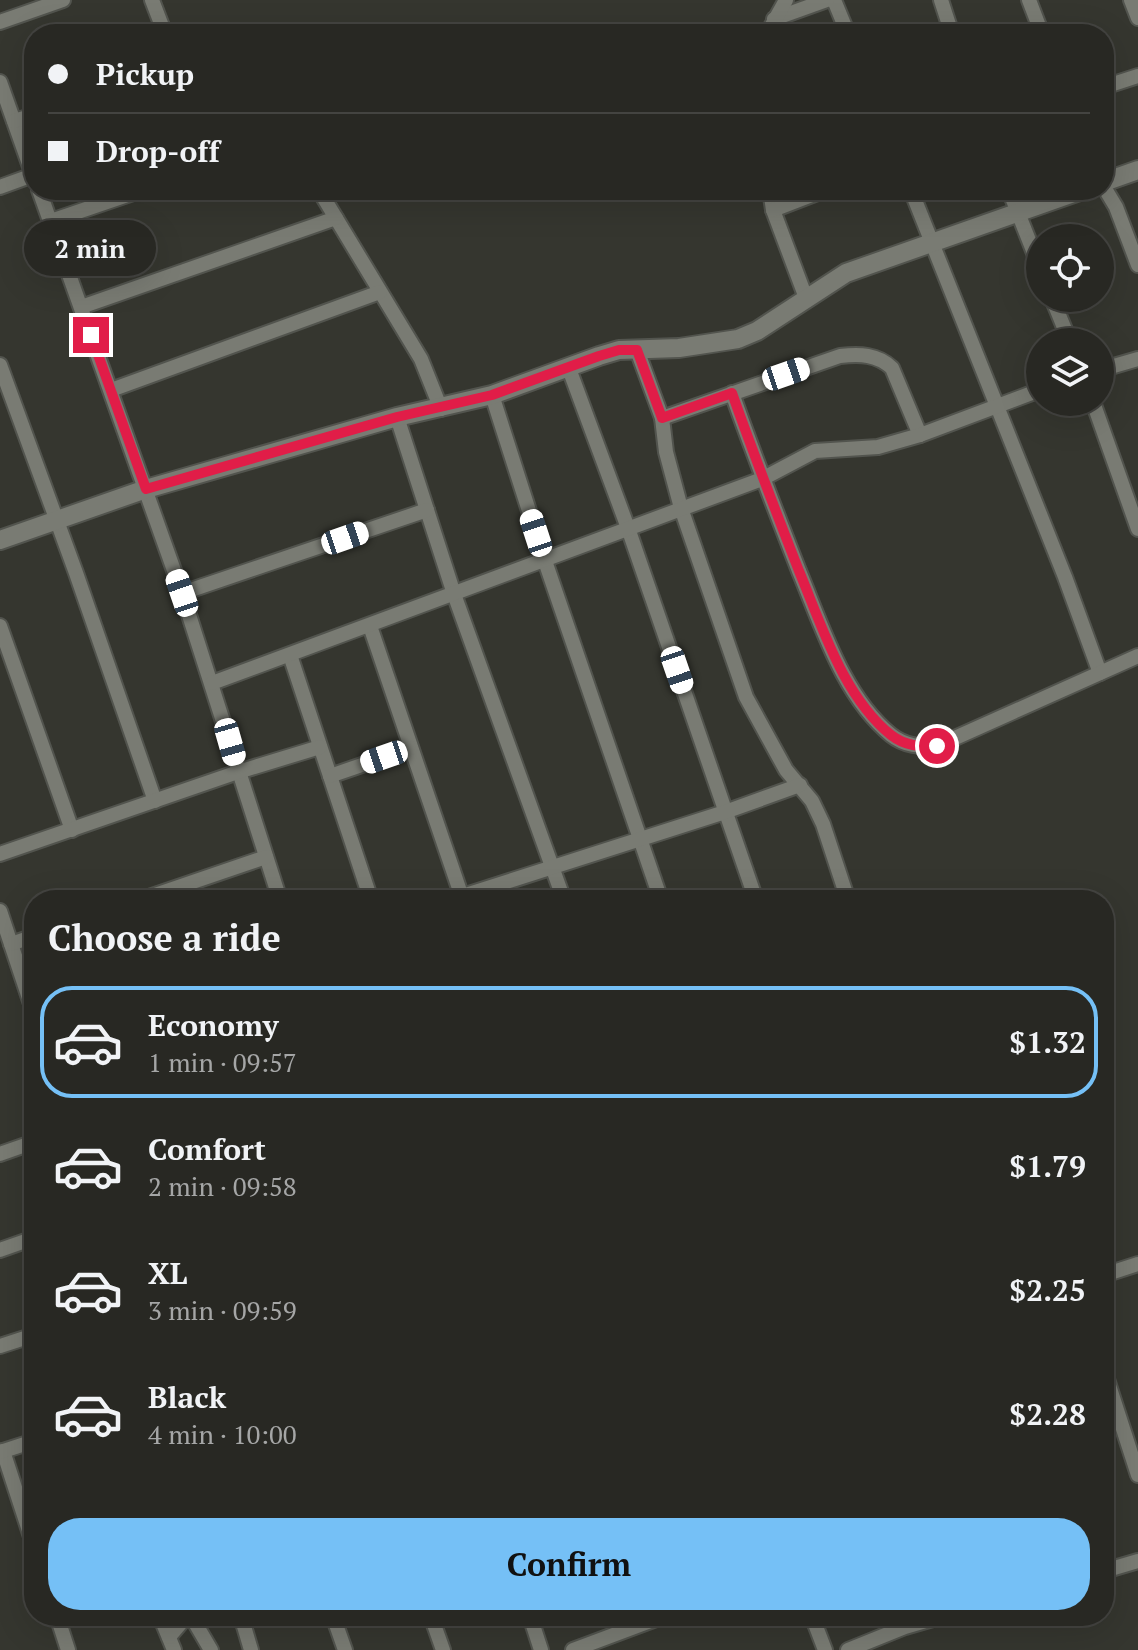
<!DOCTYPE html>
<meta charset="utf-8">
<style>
:root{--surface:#282823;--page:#30302b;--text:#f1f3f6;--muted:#a5a6a6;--line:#444441;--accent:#75c0f6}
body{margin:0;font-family:"PT Serif",serif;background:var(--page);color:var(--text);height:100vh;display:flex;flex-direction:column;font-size:30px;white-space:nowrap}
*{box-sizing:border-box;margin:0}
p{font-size:26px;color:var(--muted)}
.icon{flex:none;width:44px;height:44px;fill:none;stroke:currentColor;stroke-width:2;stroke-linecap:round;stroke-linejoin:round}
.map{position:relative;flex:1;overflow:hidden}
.details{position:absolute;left:24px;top:890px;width:1090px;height:736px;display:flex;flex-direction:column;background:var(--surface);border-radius:32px;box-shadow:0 8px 32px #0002,0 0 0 2px var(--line)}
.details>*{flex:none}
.guide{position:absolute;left:24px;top:24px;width:1090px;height:176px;border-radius:32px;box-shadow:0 8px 32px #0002,0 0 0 2px var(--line);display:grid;align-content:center;height:176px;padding:0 24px;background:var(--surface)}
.controls{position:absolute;left:1026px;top:224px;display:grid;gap:16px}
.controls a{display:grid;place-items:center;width:88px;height:88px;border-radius:50%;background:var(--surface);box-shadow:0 8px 32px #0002,0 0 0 2px var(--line);font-size:40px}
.end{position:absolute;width:36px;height:36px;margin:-18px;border:10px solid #e11d48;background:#fff;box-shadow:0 0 0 4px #fff}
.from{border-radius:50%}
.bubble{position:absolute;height:56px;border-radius:28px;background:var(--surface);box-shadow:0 8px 32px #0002,0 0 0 2px var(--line);font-size:26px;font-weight:700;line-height:56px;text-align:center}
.car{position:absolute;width:24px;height:48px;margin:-24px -12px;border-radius:10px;box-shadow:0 0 6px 2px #0007;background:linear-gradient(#fff 24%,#345 0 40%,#fff 0 76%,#345 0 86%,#fff 0)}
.guide b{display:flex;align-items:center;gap:28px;height:76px;font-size:30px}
.guide b+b{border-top:2px solid var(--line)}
.guide i{width:20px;height:20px;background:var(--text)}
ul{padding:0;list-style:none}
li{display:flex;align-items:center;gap:24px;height:112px;margin:0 16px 12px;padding:0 8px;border:4px solid transparent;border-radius:32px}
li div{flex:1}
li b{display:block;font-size:30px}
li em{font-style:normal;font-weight:700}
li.current{border-color:var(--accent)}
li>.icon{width:72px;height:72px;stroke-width:1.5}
h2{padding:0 24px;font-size:36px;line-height:96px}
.primary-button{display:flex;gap:16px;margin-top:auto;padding:16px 24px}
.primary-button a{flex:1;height:92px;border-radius:32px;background:var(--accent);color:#111;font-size:32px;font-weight:700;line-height:92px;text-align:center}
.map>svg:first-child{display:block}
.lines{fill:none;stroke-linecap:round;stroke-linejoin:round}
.street-casing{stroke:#52544e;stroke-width:18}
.secondary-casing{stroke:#52544e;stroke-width:22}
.street{stroke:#797b73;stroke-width:14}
.secondary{stroke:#797b73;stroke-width:18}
.route{stroke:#e11d48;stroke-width:10}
</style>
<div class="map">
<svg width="1138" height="1650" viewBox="0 0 1138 1650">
<rect width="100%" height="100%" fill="#35362f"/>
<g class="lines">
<defs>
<g id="street">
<polyline points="152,0 165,34"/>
<polyline points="834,0 848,34"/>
<polyline points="941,0 952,34"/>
<polyline points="1029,0 1042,34"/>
<polyline points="1131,0 1138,18"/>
<polyline points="774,19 827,0"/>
<polyline points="0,22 63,0"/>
<polyline points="767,34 786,0"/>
<polyline points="0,82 34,178"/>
<polyline points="1104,87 1138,76"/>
<polyline points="14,121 34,115"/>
<polyline points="0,187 33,175"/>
<polyline points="1104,187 1116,207 1138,265"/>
<polyline points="39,190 182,593 280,900"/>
<polyline points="319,190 421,359 441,409"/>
<polyline points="770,190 773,210 806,298"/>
<polyline points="911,190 1065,577 1100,673"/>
<polyline points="1009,190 1040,268"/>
<polyline points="773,210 825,190"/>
<polyline points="51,221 142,190"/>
<polyline points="1052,298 1070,342"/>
<polyline points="81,307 336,218"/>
<polyline points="637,350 662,418 666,452 681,508 746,697 786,770 812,801 823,824 848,900"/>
<polyline points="0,365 76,573 155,801"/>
<polyline points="568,366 628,528 756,900"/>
<polyline points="1100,370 1138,359"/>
<polyline points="111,390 380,292"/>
<path d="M732,393C753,453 776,512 799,571C822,626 843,696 891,735C905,746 920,747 937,746L1138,656"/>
<polyline points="492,395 545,561 661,900"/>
<polyline points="1093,402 1138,529"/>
<polyline points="397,417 454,594 564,900"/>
<path d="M662,418L840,356C860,354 877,354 892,368L920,435"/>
<polyline points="182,593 427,510"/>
<polyline points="0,626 72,830"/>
<polyline points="370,626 463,900"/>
<polyline points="290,655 371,900"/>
<polyline points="212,683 762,479 815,451 878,447 920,435 1040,390"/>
<polyline points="330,776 411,748"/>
<polyline points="0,854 238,772 320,747"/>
<polyline points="140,900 266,857"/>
<polyline points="450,900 725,812 800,785"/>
<polyline points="0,911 34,1013"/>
<polyline points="11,944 34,936"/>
<polyline points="0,1154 34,1142"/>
<polyline points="0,1250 34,1238"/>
<polyline points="1104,1275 1138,1264"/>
<polyline points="0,1346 34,1335"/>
<polyline points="1104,1370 1138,1475"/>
<polyline points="3,1451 34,1546"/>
<polyline points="0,1452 34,1441"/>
<polyline points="1104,1571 1138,1561"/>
<polyline points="57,1616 68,1650"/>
<polyline points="160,1616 174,1650"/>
<polyline points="191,1616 211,1650"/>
<polyline points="241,1616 251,1650"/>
<polyline points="333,1616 345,1650"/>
<polyline points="431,1616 443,1650"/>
<polyline points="530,1616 541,1650"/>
<polyline points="812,1616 825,1650"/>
<polyline points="169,1637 187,1616"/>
<polyline points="573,1650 664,1616"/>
<polyline points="848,1650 905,1627 943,1616"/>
</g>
<g id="secondary">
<polyline points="1104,182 1138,170"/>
<polyline points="0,540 146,489 397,417 492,395 599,356 619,350 679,348 738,339 757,331 846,273 1082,190"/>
</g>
</defs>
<use href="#street" class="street-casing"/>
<use href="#secondary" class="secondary-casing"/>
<use href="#street" class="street"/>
<use href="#secondary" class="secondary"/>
</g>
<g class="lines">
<path class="route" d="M91,335L146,489L397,417L492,395L599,356L619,350H637L662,418L732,393C753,453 776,512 799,571C822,626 843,696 891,735C905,746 920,747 937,746"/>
</g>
</svg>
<div class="controls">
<a><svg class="icon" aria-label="locate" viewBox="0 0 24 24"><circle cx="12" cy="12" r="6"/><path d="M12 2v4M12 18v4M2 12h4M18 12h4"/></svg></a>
<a><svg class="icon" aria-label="layers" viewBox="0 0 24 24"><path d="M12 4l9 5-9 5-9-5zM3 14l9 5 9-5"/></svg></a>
</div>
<i class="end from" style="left:937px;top:746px"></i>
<i class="end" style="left:91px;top:335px"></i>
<div class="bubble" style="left:24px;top:220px;width:132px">2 min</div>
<i class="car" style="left:786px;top:374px;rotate:71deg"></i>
<i class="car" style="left:536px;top:533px;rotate:342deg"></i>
<i class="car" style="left:345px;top:538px;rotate:71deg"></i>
<i class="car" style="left:182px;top:593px;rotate:341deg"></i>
<i class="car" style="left:677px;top:670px;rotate:161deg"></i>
<i class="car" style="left:230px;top:742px;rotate:164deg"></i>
<i class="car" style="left:384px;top:757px;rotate:251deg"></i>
<div class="guide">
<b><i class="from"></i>Pickup</b>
<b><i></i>Drop-off</b>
</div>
<section class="details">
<h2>Choose a ride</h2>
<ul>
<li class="current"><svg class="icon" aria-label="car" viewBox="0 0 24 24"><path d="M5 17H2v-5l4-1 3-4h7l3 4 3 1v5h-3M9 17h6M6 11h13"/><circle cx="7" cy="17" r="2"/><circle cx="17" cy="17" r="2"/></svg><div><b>Economy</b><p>1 min · 09:57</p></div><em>$1.32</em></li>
<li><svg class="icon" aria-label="car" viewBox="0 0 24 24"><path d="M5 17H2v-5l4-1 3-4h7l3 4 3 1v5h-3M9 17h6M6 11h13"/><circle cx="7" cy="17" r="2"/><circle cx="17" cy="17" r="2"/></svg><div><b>Comfort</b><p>2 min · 09:58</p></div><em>$1.79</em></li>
<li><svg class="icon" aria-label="car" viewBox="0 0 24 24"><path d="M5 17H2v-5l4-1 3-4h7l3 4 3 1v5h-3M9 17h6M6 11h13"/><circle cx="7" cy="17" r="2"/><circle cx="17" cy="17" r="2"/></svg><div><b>XL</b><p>3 min · 09:59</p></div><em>$2.25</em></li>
<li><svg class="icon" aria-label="car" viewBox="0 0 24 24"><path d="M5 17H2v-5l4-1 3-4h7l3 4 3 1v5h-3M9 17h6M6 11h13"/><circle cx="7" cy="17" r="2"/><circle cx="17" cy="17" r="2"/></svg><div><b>Black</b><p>4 min · 10:00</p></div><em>$2.28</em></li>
</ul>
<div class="primary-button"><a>Confirm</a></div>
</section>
</div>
